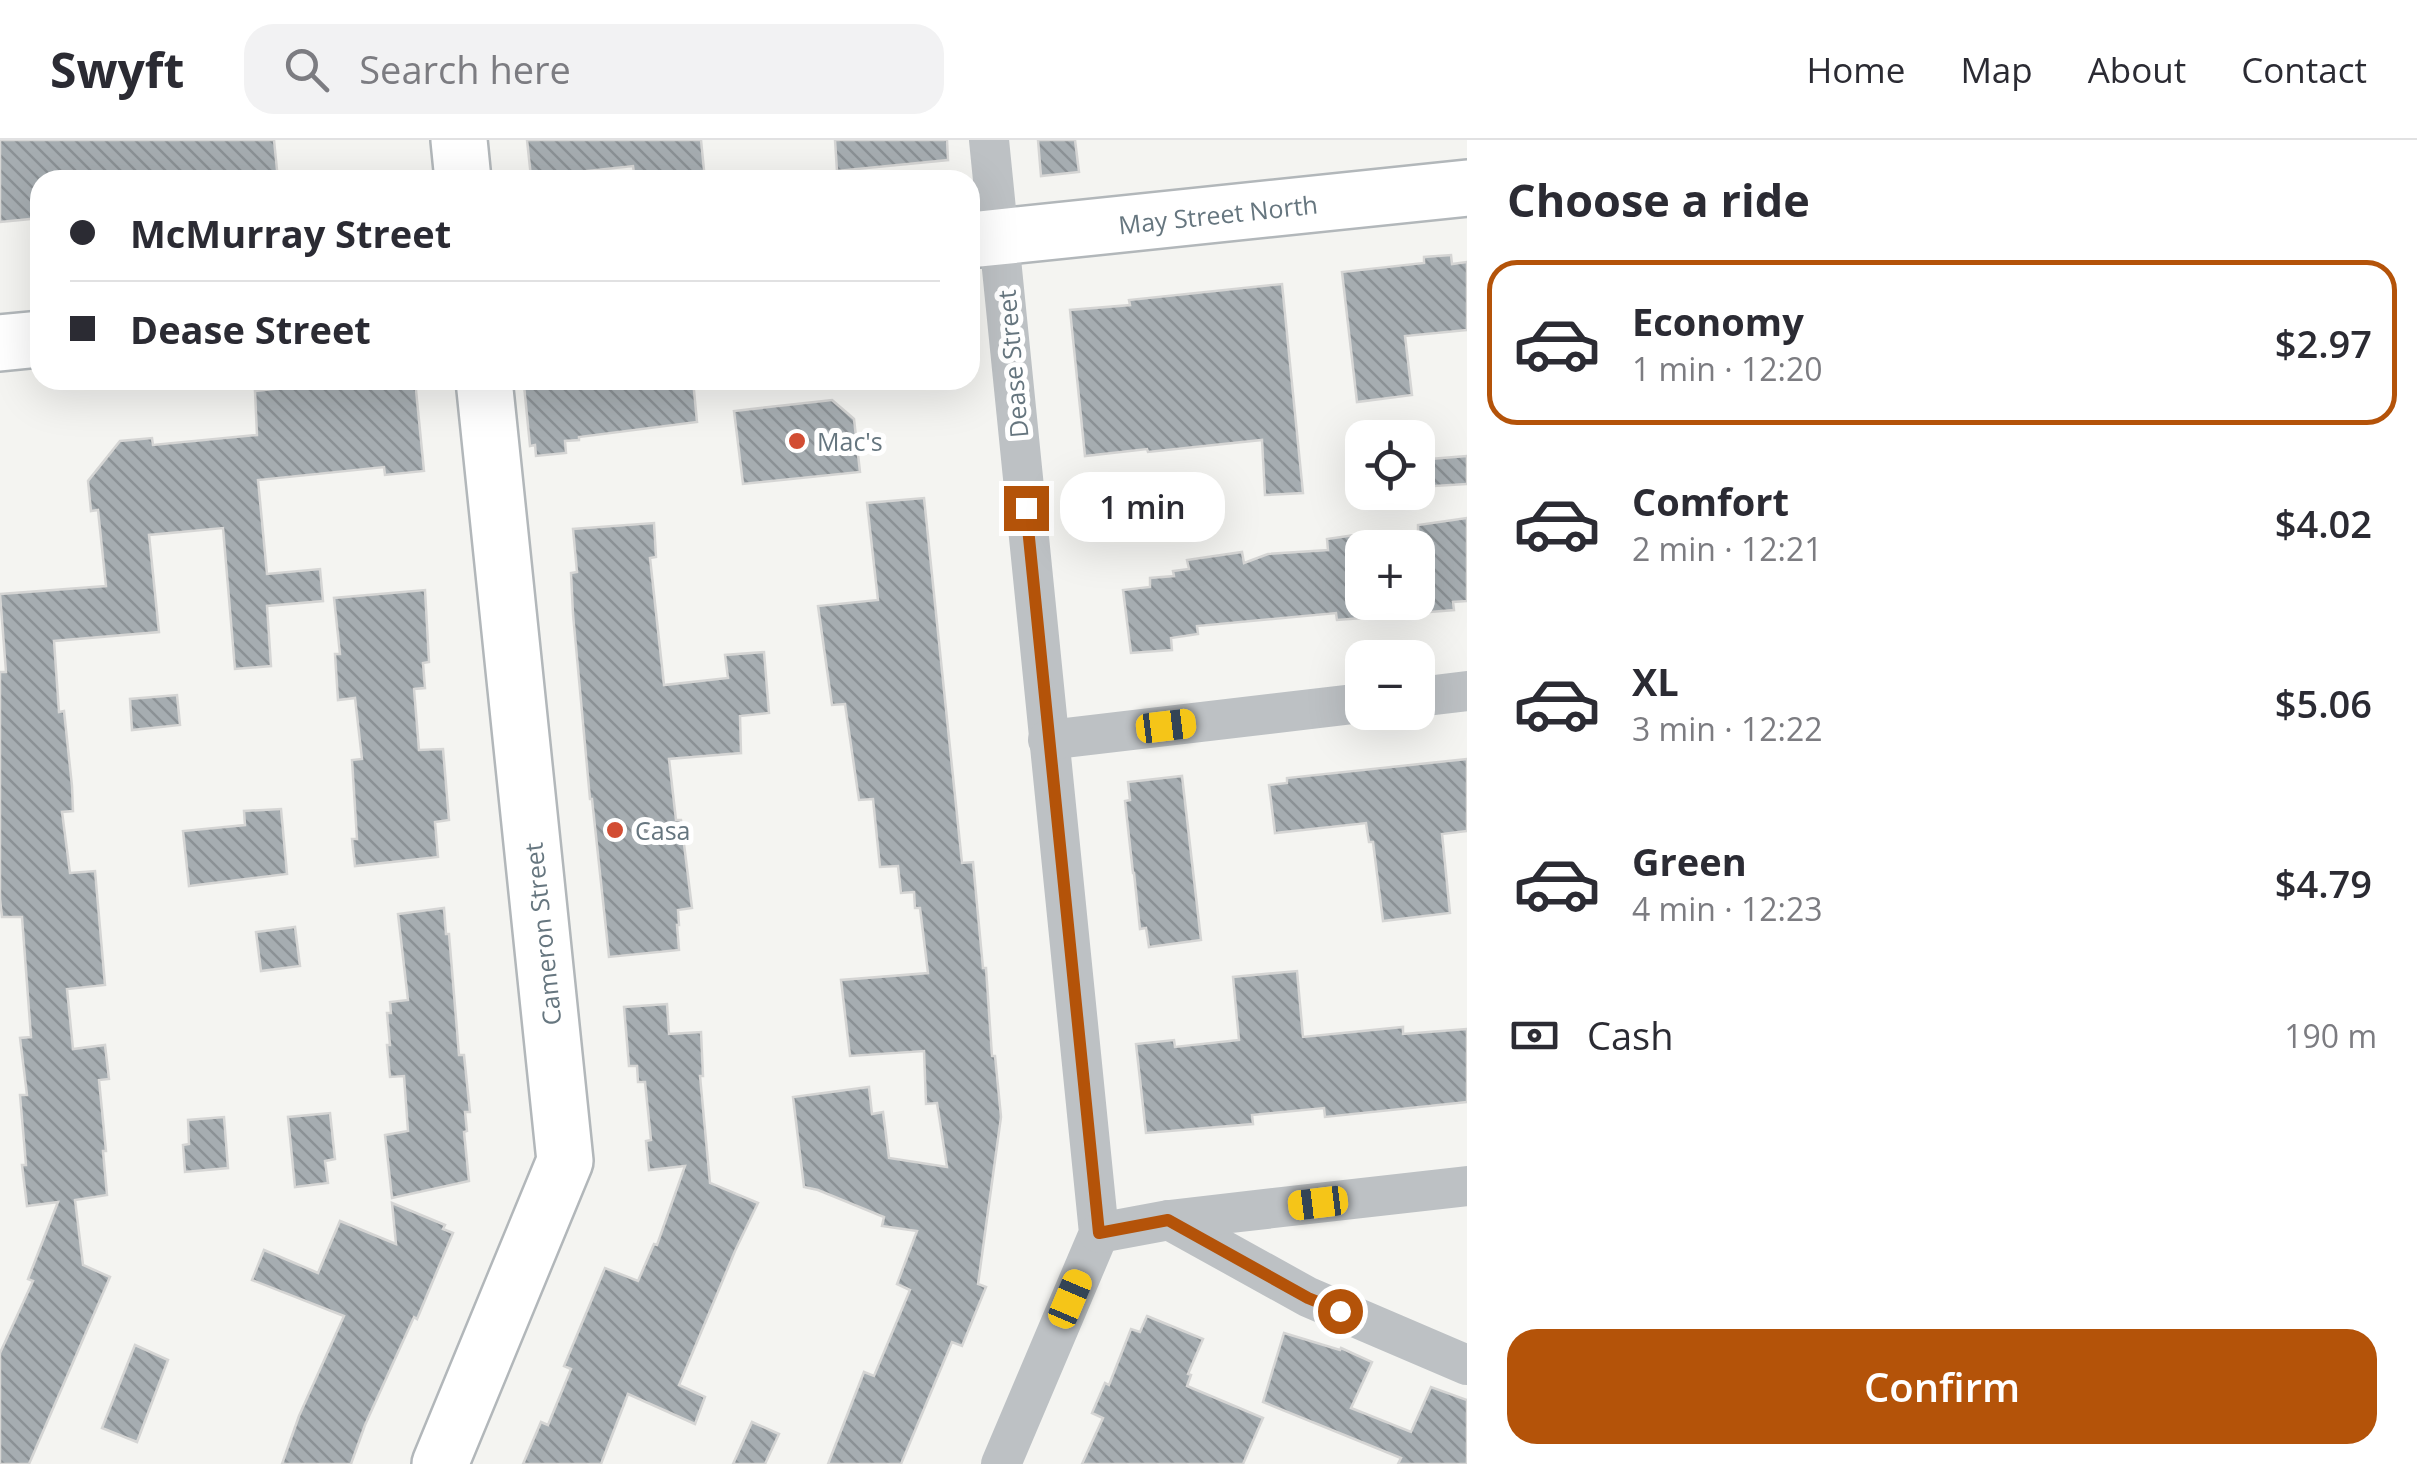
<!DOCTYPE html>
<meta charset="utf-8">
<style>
:root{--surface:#fff;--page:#f2f2f3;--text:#2b2b33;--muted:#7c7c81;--line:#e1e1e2;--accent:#b45309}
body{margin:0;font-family:"Open Sans",sans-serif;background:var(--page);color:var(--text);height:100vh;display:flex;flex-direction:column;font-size:38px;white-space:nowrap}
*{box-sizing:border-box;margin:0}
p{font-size:32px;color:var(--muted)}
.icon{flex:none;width:55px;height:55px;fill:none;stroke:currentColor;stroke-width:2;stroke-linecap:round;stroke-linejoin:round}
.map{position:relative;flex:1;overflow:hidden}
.drawer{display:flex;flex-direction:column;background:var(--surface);width:950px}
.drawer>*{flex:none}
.banner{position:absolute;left:30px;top:30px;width:950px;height:220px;border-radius:30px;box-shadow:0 10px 40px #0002;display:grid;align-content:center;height:220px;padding:0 40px;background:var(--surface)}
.buttons{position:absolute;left:1345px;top:280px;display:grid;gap:20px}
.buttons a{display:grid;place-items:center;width:90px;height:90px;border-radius:20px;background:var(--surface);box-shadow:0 10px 40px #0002;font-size:50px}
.end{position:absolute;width:45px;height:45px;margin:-22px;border:12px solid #b45309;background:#fff;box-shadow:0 0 0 5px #fff}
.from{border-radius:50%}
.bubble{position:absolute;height:70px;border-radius:30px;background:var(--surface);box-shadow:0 10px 40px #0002;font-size:32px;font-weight:600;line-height:70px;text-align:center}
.car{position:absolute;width:30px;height:60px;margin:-30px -15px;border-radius:12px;box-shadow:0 0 8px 2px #0007;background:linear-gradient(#f5c518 24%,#345 0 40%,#f5c518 0 76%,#345 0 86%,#f5c518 0)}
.banner b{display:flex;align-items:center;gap:35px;height:95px;font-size:38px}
.banner b+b{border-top:2px solid var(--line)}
.banner i{width:25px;height:25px;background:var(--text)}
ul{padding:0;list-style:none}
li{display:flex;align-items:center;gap:30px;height:165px;margin:0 20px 15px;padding:0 20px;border:5px solid transparent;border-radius:30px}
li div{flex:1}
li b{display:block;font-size:38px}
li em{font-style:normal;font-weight:600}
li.current{border-color:var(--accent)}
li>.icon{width:90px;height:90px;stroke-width:1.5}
h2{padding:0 40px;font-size:45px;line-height:120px}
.pay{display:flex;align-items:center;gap:25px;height:110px;padding:0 40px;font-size:38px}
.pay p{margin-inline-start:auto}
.primary-button{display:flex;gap:20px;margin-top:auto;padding:20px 40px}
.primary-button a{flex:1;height:115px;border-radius:30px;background:var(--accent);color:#fff;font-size:40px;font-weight:600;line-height:115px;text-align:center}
header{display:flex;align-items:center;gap:60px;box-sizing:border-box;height:140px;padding:0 50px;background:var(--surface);border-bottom:2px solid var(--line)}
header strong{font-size:48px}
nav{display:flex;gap:55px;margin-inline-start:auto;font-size:35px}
.search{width:700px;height:90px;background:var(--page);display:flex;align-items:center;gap:25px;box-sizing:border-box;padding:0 35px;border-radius:30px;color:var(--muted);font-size:38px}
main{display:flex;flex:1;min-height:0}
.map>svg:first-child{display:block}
.building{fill:url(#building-back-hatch);stroke:#d5d5d4;stroke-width:2.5}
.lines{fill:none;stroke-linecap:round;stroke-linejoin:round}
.secondary-casing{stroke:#b2b7ba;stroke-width:60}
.street{stroke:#bdc1c4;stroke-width:40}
.secondary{stroke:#fff;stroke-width:55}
.route{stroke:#b45309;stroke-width:12}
.poi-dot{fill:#d24d33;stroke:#fff;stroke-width:4}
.labels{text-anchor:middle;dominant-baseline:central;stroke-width:10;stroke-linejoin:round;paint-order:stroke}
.street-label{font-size:25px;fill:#66767f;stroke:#fff}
.poi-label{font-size:25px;fill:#66767f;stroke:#fff;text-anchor:start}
</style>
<header>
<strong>Swyft</strong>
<div class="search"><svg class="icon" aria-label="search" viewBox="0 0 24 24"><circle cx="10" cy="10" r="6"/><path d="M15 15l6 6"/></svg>Search here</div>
<nav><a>Home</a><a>Map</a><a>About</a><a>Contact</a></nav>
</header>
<main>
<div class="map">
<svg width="1467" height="1324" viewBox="0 0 1467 1324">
<defs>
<pattern id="building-back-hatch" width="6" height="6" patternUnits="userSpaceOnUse" patternTransform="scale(2.5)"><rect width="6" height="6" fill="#a6adb1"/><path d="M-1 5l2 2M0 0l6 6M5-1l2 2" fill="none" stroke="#8b9195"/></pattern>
</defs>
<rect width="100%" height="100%" fill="#f4f4f1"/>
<g class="building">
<polygon points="0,0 274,0 278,40 40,40 40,78 0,82"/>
<polygon points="527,0 701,0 705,40 635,40 633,26 531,37"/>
<polygon points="835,0 947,0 948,20 837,31"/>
<polygon points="1038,0 1075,0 1079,32 1041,36"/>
<polygon points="1451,115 1452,124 1467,122 1467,190 1405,196 1412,255 1357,262 1342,132 1424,123 1424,117"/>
<polygon points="1282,144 1303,353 1265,355 1262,300 1148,312 1147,309 1085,316 1070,170 1130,165 1129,160"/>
<polygon points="340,240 415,240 424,331 385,335 384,327 258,340 267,434 320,429 323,461 267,466 271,526 235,529 223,388 149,395 159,492 54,501 59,572 64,571 72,646 73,671 62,672 70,733 95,731 105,845 67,849 73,909 105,905 109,939 99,940 106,1011 103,1011 107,1055 75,1060 83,1125 110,1137 29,1324 0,1324 0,1213 33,1141 28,1139 58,1062 27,1066 22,1025 26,1025 20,955 27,955 20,898 31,897 22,777 2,777 0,759 0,532 6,532 0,454 106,446 98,370 91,371 88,341 120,301 152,298 153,305 257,295 255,251 340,242"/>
<polygon points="540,240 693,240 697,282 579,297 579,300 565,301 566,313 536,316 535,305 530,306 524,245 540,243"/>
<polygon points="832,260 854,279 860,332 743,344 734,271"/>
<polygon points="1467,316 1467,344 1418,347 1418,320"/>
<polygon points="924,358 962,723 973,722 983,828 986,828 992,916 995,916 1001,977 978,1144 986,1147 962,1206 952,1202 901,1324 828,1324 864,1232 874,1236 910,1150 897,1144 917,1091 882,1086 884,1077 818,1050 804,1047 793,957 869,947 872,974 883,972 889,1018 947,1027 937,963 926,964 924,911 850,916 841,840 928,833 920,768 915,768 914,752 901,753 898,726 880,727 873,659 859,660 845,564 832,565 818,466 878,460 867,363"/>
<polygon points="1467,378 1467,461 1453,462 1454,470 1418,473 1418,385"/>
<polygon points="654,383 656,417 650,418 664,545 728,538 725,515 764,512 769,573 740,576 741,613 669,619 676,680 681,680 692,768 678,770 679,785 677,785 679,810 609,817 592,659 590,659 573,474 571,433 577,432 573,389"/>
<polygon points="1362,394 1362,478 1337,480 1336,473 1197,486 1198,494 1171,498 1172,510 1131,513 1123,450 1150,447 1150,438 1174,436 1173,431 1189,429 1187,420 1242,412 1244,423 1268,414 1328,410 1327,399"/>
<polygon points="425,450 429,522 423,523 425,548 414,549 419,610 443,609 449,680 435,682 438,717 355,726 352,699 357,699 352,620 362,619 355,558 338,560 335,514 340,514 334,458"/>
<polygon points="177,555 180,585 132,590 130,559"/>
<polygon points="1467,619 1467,691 1442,694 1450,773 1383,781 1373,702 1369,702 1366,683 1275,693 1269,645 1287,643 1287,638"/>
<polygon points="1182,636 1201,800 1149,807 1146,788 1140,789 1134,733 1133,733 1125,661 1130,660 1128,642"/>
<polygon points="281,669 287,734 189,746 183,691 245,685 244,671"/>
<polygon points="444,768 446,794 449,794 459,915 464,915 470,972 465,972 467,991 464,992 469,1041 392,1058 385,995 408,991 404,936 390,937 387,905 390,905 387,873 391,873 390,862 408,860 398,774"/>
<polygon points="295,787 300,826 261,831 256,792"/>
<polygon points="1297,831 1303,897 1403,887 1403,894 1467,889 1467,962 1325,977 1324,968 1252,975 1253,984 1146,993 1136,904 1174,900 1175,907 1239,900 1233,837"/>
<polygon points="667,864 669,894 701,892 703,936 700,936 710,1043 758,1063 735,1111 679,1245 705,1257 695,1284 628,1254 601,1324 523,1324 541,1282 548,1285 571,1229 564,1226 605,1128 638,1141 654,1104 657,1105 685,1026 649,1030 646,1001 651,1000 645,942 638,942 637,926 629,926 624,867"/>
<polygon points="330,973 335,1019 325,1021 328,1043 295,1047 288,977"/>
<polygon points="224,977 228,1028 185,1032 183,1005 189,1004 188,980"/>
<polygon points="392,1063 445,1085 443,1089 453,1093 417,1179 414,1177 365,1285 351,1324 282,1324 299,1276 344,1176 252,1140 264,1110 318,1133 340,1081 396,1104"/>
<polygon points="1147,1176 1203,1199 1188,1234 1191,1235 1187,1246 1263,1278 1243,1324 1082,1324 1103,1278 1092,1273 1105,1243 1109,1245 1131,1189 1140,1192"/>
<polygon points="1284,1193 1340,1210 1341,1208 1372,1222 1351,1268 1411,1292 1431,1247 1467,1260 1467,1324 1398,1324 1401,1318 1263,1262"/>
<polygon points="135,1205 168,1220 137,1302 102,1288"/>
<polygon points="752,1282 779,1294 765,1324 733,1324"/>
</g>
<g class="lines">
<defs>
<g id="secondary">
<polyline points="459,0 463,40"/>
<polyline points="970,100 1467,48"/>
<polyline points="0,203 40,199"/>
<polyline points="440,1324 565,1021 484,240"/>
</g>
</defs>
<use href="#secondary" class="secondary-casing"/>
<g class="street">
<polyline points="989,0 1099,1093 1001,1324"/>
<polyline points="1418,557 1467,551"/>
<polyline points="1048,600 1362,563"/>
<polyline points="1169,1080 1308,1157 1467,1225"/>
<polyline points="1099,1093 1169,1080 1467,1046"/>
</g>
<use href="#secondary" class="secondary"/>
</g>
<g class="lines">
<polyline class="route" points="1026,368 1099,1093 1168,1080 1308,1158 1340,1171"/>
</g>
<g class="poi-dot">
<circle cx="797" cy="301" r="10"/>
<circle cx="615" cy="690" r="10"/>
</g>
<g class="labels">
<g class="street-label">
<text transform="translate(1218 74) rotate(-6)">May Street North</text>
<text transform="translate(1012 224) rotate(-95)">Dease Street</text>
<text transform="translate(542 794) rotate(-96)">Cameron Street</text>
</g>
<g class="poi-label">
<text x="817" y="301">Mac's</text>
<text x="635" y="690">Casa</text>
</g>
</g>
</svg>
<div class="buttons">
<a><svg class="icon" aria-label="locate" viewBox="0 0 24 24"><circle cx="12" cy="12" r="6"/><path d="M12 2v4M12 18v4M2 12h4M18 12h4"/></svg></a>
<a>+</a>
<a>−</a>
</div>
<i class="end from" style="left:1340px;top:1171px"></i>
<i class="end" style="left:1026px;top:368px"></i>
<div class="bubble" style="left:1060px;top:332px;width:165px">1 min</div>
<i class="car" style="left:1166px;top:586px;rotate:83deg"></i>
<i class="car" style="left:1318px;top:1063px;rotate:263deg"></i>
<i class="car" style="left:1070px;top:1159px;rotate:23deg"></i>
<div class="banner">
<b><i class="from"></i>McMurray Street</b>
<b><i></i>Dease Street</b>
</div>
</div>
<section class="drawer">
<h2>Choose a ride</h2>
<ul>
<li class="current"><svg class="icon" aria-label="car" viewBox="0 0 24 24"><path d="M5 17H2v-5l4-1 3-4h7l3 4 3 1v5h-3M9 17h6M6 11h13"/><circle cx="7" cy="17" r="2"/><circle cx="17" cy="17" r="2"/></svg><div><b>Economy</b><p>1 min · 12:20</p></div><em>$2.97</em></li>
<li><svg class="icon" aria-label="car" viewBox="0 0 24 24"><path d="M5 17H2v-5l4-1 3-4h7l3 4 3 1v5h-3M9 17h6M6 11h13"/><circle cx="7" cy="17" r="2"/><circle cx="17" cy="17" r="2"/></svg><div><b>Comfort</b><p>2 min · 12:21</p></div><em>$4.02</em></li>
<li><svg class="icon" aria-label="car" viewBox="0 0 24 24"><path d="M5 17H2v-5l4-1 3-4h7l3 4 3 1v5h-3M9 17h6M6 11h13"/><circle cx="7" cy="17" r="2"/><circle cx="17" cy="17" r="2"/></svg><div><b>XL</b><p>3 min · 12:22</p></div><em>$5.06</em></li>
<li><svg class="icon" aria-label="car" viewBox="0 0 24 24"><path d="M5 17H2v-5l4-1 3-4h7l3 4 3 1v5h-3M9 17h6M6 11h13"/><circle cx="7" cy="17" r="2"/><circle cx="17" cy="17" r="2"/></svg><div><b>Green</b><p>4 min · 12:23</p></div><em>$4.79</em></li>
</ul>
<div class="pay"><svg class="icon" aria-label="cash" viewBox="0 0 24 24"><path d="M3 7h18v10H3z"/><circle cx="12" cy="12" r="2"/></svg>Cash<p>190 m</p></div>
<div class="primary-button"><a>Confirm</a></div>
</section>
</main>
